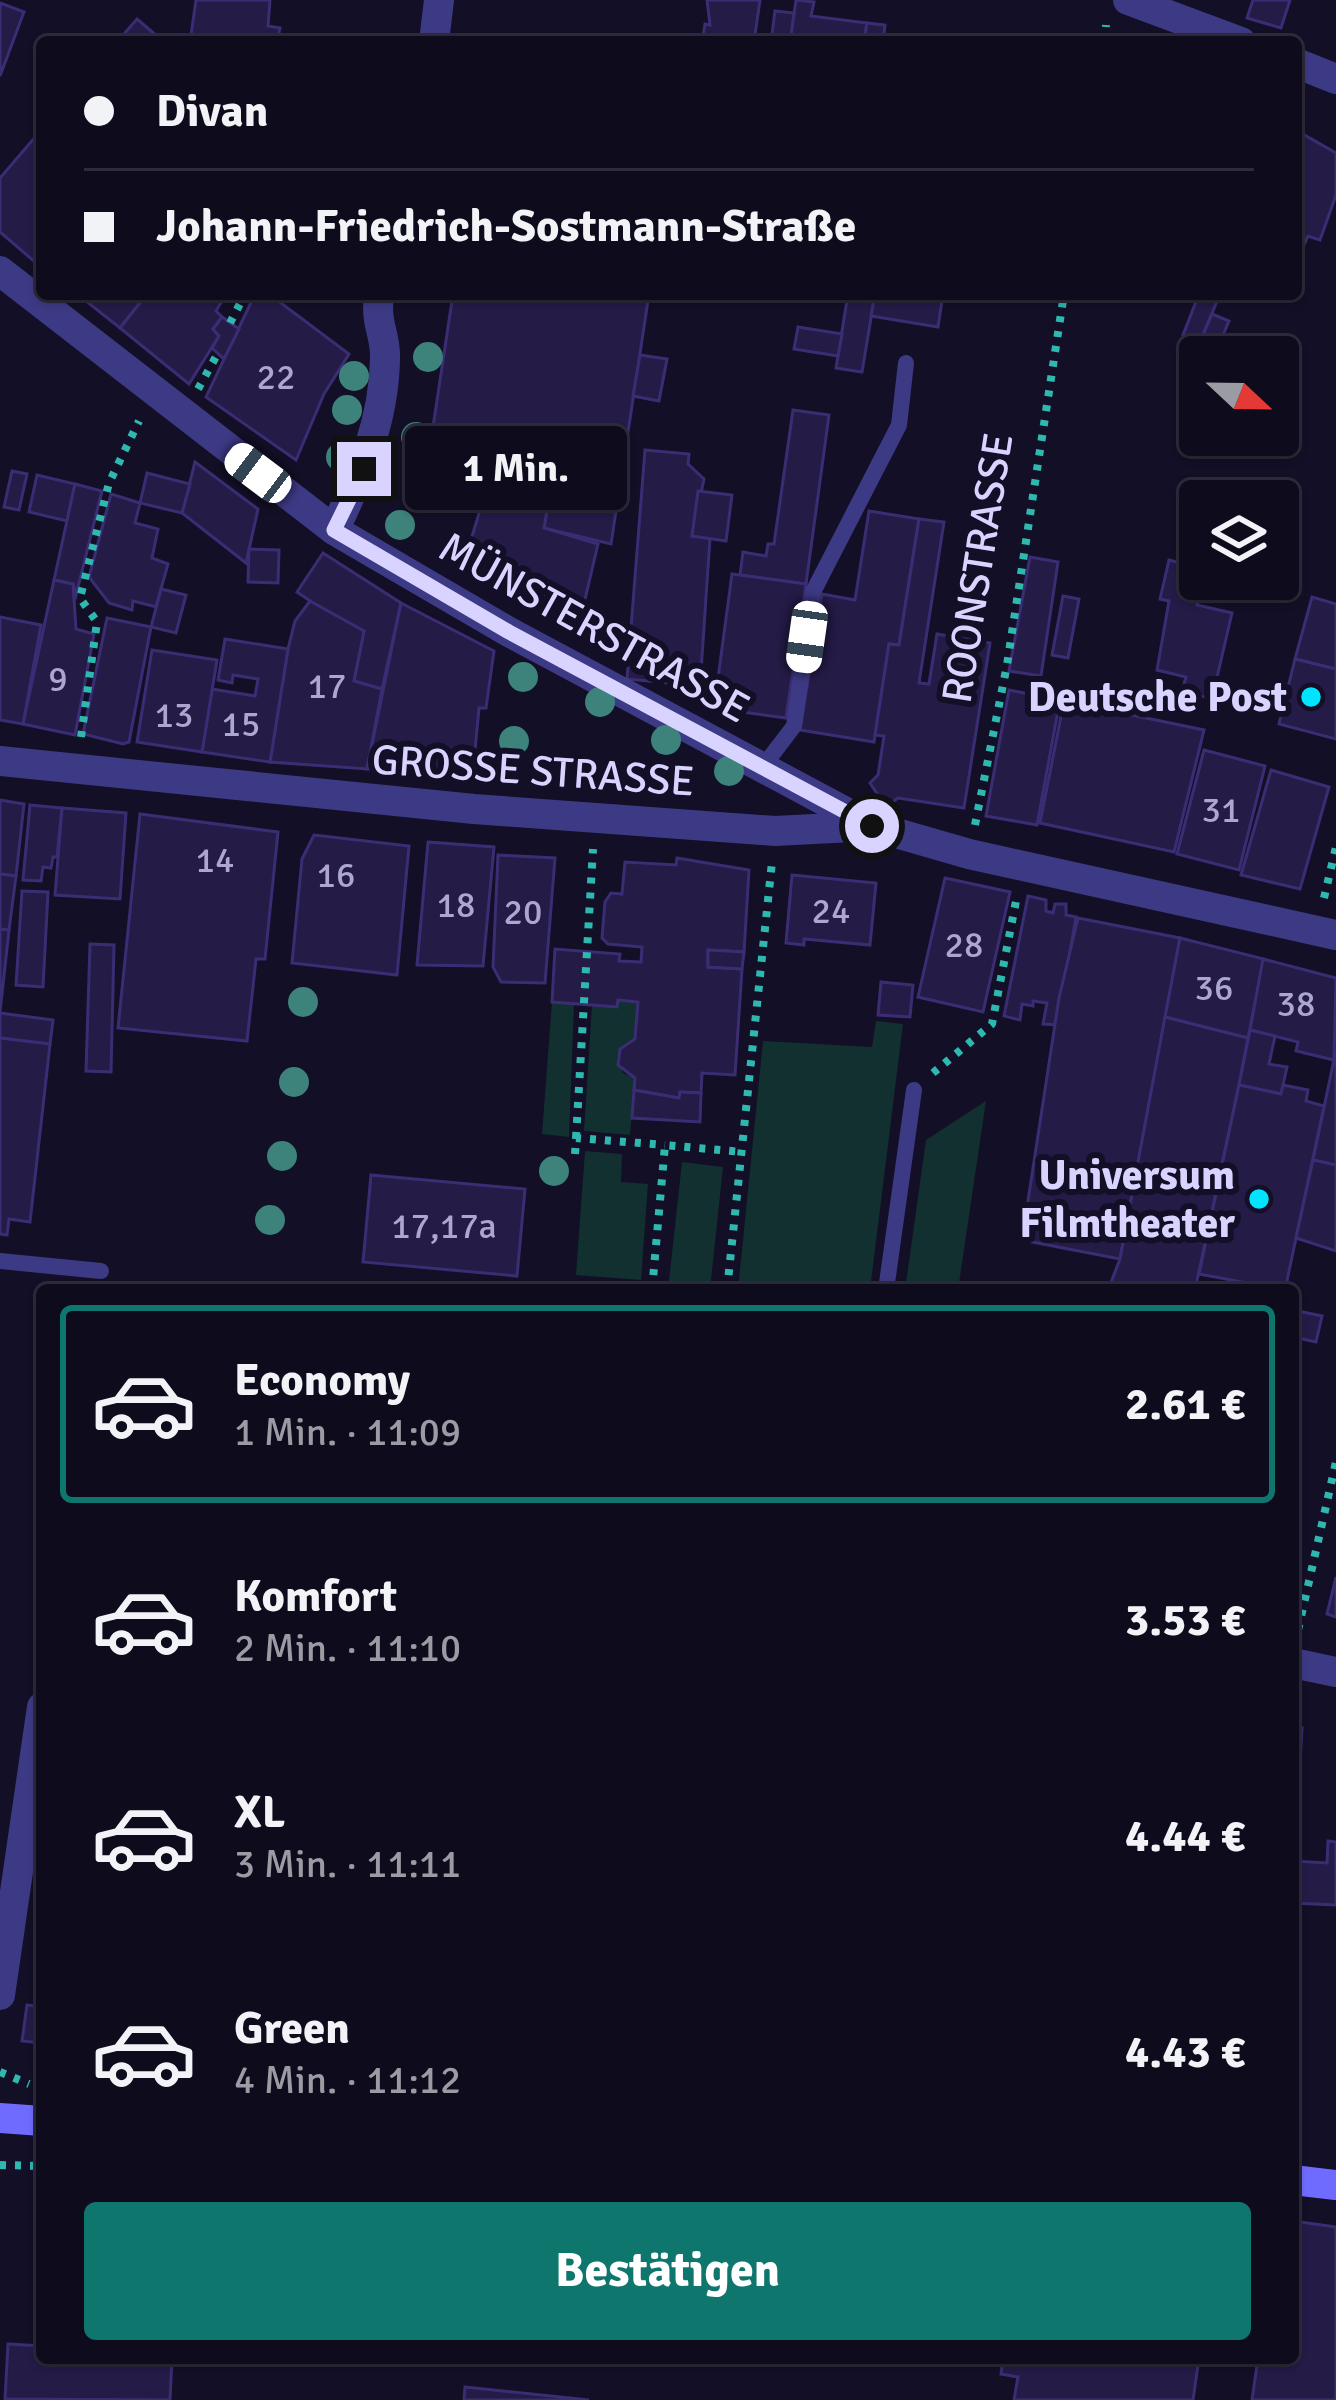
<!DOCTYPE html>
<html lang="de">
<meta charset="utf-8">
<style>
:root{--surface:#0e0b1c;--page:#171425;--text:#f1f3f6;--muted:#9b9ba3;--line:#2e2b3b;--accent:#0f766e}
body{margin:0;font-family:Signika,sans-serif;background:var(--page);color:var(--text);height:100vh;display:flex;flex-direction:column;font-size:45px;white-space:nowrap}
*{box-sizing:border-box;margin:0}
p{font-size:39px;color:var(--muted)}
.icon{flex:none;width:66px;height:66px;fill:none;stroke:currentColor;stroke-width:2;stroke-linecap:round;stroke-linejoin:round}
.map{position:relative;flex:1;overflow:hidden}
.sheet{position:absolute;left:36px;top:1284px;width:1263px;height:1080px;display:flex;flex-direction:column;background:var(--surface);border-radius:12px;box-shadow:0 3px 9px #0004,0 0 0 3px var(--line)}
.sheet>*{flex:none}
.guide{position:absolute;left:36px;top:36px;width:1266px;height:264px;border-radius:12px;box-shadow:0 3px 9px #0004,0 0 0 3px var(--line);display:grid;align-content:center;height:264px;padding:0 48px;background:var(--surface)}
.needle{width:78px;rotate:112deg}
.buttons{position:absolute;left:1179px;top:336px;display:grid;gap:24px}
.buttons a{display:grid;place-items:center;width:120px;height:120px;border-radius:12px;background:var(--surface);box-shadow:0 3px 9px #0004,0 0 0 3px var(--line);font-size:60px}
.end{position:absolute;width:54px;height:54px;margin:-27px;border:15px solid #d9d4ff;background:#111;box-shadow:0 0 0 6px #111}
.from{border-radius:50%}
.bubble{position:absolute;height:84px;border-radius:12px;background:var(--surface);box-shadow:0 3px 9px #0004,0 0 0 3px var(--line);font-size:39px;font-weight:700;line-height:84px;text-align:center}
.car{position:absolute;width:36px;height:72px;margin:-36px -18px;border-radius:15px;box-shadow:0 0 9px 3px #0007;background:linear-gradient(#fff 24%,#345 0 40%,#fff 0 76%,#345 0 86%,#fff 0)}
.guide b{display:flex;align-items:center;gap:42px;height:114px;font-size:45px}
.guide b+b{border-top:3px solid var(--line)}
.guide i{width:30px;height:30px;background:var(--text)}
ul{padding:21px 0 0;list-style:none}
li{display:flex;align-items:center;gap:36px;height:198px;margin:0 24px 18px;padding:0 24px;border:6px solid transparent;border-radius:12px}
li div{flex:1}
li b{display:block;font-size:45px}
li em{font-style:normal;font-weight:700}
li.selected{border-color:var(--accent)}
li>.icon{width:108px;height:108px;stroke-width:1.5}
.button{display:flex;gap:24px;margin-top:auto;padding:24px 48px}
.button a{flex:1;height:138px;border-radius:12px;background:var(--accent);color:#fff;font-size:48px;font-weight:700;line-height:138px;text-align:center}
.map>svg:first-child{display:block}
.green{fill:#12302f}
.building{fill:#241b47;stroke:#3b2d73;stroke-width:3}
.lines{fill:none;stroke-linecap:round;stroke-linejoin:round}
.path{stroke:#2fb8b0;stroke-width:8;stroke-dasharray:6 9;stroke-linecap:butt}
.lane{stroke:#3d3a85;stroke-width:16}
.street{stroke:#3d3a85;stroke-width:30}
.secondary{stroke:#6f6bff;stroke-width:30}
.tree{fill:#3d827b}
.route{stroke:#d9d4ff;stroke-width:15}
.poi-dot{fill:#00e5ff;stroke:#130f26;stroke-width:4.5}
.labels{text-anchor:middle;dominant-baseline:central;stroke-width:12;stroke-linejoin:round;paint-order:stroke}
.number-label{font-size:36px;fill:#aca6d1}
.street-label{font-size:42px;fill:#d9d4ff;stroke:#130f26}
.poi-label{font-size:42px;font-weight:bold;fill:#d9d4ff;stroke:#130f26;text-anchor:end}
</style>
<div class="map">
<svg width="1336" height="2400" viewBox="0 0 1336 2400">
<rect width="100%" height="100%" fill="#130f26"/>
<g class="green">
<polygon points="618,1000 638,1002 635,1039 617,1057 623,1073 635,1078 630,1135 584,1131 592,1005 616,1007"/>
<polygon points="552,1002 574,1004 569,1137 542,1134"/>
<polygon points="876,1021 903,1024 870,1290 738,1290 763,1041 872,1047"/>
<polygon points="986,1101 958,1290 905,1290 926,1140"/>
<polygon points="585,1151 622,1154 621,1182 648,1184 641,1280 576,1275"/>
<polygon points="682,1162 723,1167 710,1290 668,1290"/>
</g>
<g class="building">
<polygon points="196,0 270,0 268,26 280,28 277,42 190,42"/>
<polygon points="707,0 760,0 754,42 702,42 705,24 710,25"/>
<polygon points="796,0 814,2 811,16 867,23 864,42 790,42"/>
<polygon points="1253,0 1290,0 1281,28 1247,18"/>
<polygon points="0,3 24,12 0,76"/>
<polygon points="775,11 794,13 790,42 771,42"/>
<polygon points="137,19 164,42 117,42"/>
<polygon points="867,23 885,25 883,42 864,42"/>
<polygon points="42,129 42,268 0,232 0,178"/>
<polygon points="1301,133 1336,153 1336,195 1320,240 1308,236 1304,245 1296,243 1296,139"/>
<polygon points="77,294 147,294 120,328"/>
<polygon points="147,294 226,294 216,311 222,317 213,329 219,336 189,384 120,328"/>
<polygon points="255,294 269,294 349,354 324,394 296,460 206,397"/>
<polygon points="453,294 649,294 611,544 544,528 549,499 427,467"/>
<polygon points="848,294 875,294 862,372 836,368"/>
<polygon points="875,294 943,294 938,327 871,316"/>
<polygon points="1199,294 1220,294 1200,342 1183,335"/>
<polygon points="1212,314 1229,321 1217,349 1200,342"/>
<polygon points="222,317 239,329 224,359 212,348 219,336 213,329"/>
<polygon points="798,327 842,334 838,356 794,349"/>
<polygon points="640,355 667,359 659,401 633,396"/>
<polygon points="793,410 829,415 806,584 740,575 743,552 766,556 768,544 774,544"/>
<polygon points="645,450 689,454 688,464 704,479 692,536 710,538 700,686 627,679"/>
<polygon points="195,462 258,509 246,563 182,513"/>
<polygon points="12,471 27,474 19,510 4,507"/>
<polygon points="147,473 190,484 182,513 140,503"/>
<polygon points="37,475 75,484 67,521 29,512"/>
<polygon points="75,484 102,491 76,595 73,584 54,580"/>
<polygon points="488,484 549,499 544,528 598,544 578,629 462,569"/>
<polygon points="698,491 732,495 726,541 692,536"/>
<polygon points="111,494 140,503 135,523 158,529 152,558 168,564 156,607 133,601 132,610 109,603 89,577"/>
<polygon points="869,511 919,519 899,645 889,644 874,742 800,730 822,594 855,600"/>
<polygon points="919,519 944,522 919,683 929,684 937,634 990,643 964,808 898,798 886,807 870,783 878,775 884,736 875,735 889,644 899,645"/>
<polygon points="249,549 279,550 278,583 248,582"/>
<polygon points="323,553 401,603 382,689 354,681 364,631 347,626 297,592"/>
<polygon points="1030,557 1058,562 1041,676 1009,671"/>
<polygon points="1169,560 1200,568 1204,579 1197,605 1232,613 1212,699 1182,691 1186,677 1157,670 1169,601 1160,599"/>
<polygon points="732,574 806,584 786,718 714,708"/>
<polygon points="54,580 73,584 76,629 94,634 75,735 23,724"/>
<polygon points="161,589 186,595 176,633 151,627"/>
<polygon points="1063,596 1079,599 1068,658 1052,655"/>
<polygon points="1312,597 1336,604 1336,669 1295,659"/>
<polygon points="310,601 364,631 354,681 382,689 367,769 270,762 288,649 295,621"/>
<polygon points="401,603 494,651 486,708 479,708 472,782 367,769"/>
<polygon points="0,617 41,625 23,724 0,720"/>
<polygon points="107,618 151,627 129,742 123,744 83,734"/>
<polygon points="225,639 288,649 270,762 202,752 212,689 255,696 258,679 233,675 232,683 218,680"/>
<polygon points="152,650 217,660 202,752 137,742"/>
<polygon points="1295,659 1336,669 1336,739 1279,724"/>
<polygon points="1009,690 1060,700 1037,825 986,816"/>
<polygon points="1064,701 1204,730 1174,852 1040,823"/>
<polygon points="1204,750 1265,766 1239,870 1177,854"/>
<polygon points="1271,770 1329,787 1300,889 1241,875"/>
<polygon points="0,800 24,804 16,876 0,874"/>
<polygon points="30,805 62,808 57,857 53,857 51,868 43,867 41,881 23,880"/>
<polygon points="62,808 126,813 120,899 55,895"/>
<polygon points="140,814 278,832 265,959 256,959 247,1041 118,1028"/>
<polygon points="314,835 409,846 397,975 292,963 302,859"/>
<polygon points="428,842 494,847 483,966 417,965"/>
<polygon points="498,855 555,858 545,983 501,982 493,967"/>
<polygon points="677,858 749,870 744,952 708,950 708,967 742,969 735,1075 702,1073 701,1093 680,1092 679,1098 634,1090 635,1078 618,1065 620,1049 635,1039 638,1002 618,1000 617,1007 552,1002 555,949 620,954 619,961 641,962 642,947 608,944 602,938 605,902 611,893 622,894 625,862 676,865"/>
<polygon points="0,874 16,876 9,930 0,929"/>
<polygon points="792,875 876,883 870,945 804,939 804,945 786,943"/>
<polygon points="945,878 1010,892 983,1012 918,997"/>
<polygon points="22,891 48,892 43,987 16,985"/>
<polygon points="1028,896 1046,900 1046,911 1053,913 1055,904 1066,904 1066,915 1076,917 1057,1025 1043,1024 1047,1003 1033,1001 1033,1006 1022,1004 1020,1020 1004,1016"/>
<polygon points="1078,918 1180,938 1120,1259 1022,1240 1059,998"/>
<polygon points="0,929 9,930 0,1012"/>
<polygon points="1180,938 1264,959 1248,1038 1165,1017"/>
<polygon points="90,944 114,945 111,1072 86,1071"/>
<polygon points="708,950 744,952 742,969 708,967"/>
<polygon points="1263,959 1336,978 1334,1060 1296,1051 1298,1042 1250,1030"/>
<polygon points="881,982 913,985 910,1017 878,1015"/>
<polygon points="0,1013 53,1020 50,1044 0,1038"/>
<polygon points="1165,1017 1248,1038 1239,1085 1195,1290 1108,1290 1120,1259"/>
<polygon points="1250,1030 1275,1036 1269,1064 1287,1067 1281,1094 1239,1085"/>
<polygon points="0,1038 50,1044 30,1222 9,1219 7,1235 0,1234"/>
<polygon points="1336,1050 1336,1165 1313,1160"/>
<polygon points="1239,1085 1281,1094 1283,1085 1308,1090 1306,1101 1324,1106 1285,1290 1199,1274"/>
<polygon points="634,1090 679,1098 680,1092 701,1093 700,1122 632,1118"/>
<polygon points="1313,1160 1336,1165 1336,1251 1296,1238"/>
<polygon points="371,1175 525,1189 517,1276 363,1262"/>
<polygon points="1293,1310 1322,1316 1316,1342 1293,1337"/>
<polygon points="1336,1577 1336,1617 1327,1614"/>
<polygon points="1293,1728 1302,1728 1293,1883"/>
<polygon points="1328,1841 1336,1842 1336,1905 1293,1903 1294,1861 1327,1863"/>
<polygon points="27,2005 42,2007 42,2043 22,2041"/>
<polygon points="1293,2221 1336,2227 1336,2400 1252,2400 1258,2358 1293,2358"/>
<polygon points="8,2344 42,2346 42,2358 172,2358 170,2400 5,2399"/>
<polygon points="1003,2358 1199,2358 1193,2400 1014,2400 1018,2377 1001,2374"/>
<polygon points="465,2387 589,2400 464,2400"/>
</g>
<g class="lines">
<g class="path">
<polyline points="1105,42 1106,25"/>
<polyline points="230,323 245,294"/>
<polyline points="198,389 218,353"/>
<polyline points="81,737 97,622 80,598 109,483 139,421"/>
<polyline points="975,825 1007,665 1064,294"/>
<polyline points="1324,898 1336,847"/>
<polyline points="933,1073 992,1024 1017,896"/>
<polyline points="576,1138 593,849"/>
<polyline points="575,1154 576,1138 665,1145"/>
<polyline points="652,1290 665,1145 742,1152"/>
<polyline points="727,1290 772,862"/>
<polyline points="1298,1630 1336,1462"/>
<polyline points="0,2072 29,2084"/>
<polyline points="0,2165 42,2166"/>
</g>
<g class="lane">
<polyline points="762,768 794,726 813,592 899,425 906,363"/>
<polyline points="0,1261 101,1271"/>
<polyline points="886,1290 914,1090"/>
</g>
<g class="street">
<polyline points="1128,0 1241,42"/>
<polyline points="434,42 439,0"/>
<polyline points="1296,63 1336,79"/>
<polyline points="0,271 334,530 509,632 868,824"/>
<path d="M334,530C361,475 384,421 385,359C386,333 375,327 379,294"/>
<polyline points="0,761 474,809 775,831 872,826 969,854 1336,935"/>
<polyline points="1293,1663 1336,1672"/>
<polyline points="0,1995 42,1707"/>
</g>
<g class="secondary">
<polyline points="0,2118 42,2121"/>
<polyline points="1293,2180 1336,2185"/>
</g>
</g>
<g class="tree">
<circle cx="428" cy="357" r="15"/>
<circle cx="354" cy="376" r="15"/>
<circle cx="347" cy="410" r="15"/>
<circle cx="416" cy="437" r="15"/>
<circle cx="341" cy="457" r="15"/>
<circle cx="400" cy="525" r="15"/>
<circle cx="523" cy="677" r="15"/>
<circle cx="600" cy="702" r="15"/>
<circle cx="666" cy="740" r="15"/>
<circle cx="514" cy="741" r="15"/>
<circle cx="729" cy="771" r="15"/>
<circle cx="303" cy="1002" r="15"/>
<circle cx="294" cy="1082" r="15"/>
<circle cx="282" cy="1156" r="15"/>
<circle cx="554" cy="1171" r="15"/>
<circle cx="270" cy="1220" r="15"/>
</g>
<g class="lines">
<polyline class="route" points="364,469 334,530 509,632 872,826"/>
</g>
<g class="poi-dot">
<circle cx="1311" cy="697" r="12"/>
<circle cx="1259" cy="1199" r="12"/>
</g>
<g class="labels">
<g class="number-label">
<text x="276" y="377">22</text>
<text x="58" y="679">9</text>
<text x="327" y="686">17</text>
<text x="174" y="715">13</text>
<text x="241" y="724">15</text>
<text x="1221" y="810">31</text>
<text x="215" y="860">14</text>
<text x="336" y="875">16</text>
<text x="456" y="905">18</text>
<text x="831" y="911">24</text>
<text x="523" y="912">20</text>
<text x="964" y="945">28</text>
<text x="1214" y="988">36</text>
<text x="1296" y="1004">38</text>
<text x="444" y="1226">17,17a</text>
</g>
<g class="street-label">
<text transform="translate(978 568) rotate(-81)">ROONSTRASSE</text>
<text transform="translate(594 628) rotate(29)">MÜNSTERSTRASSE</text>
<text transform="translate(533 771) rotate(4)">GROSSE STRASSE</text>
</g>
<g class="poi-label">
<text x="1287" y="697">Deutsche Post</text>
<text x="1235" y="1175">Universum<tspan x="1235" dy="48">Filmtheater</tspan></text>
</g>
</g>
</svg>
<div class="buttons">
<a><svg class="needle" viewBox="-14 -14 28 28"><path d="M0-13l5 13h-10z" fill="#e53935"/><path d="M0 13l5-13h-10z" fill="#9b9ba3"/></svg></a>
<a><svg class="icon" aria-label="layers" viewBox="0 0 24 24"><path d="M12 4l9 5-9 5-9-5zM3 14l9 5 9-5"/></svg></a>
</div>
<i class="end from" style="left:872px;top:826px"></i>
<i class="end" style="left:364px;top:469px"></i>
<div class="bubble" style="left:405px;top:426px;width:222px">1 Min.</div>
<i class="car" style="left:258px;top:473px;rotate:307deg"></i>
<i class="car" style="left:807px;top:637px;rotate:188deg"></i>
<div class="guide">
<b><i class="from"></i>Divan</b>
<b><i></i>Johann-Friedrich-Sostmann-Straße</b>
</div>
<section class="sheet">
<ul>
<li class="selected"><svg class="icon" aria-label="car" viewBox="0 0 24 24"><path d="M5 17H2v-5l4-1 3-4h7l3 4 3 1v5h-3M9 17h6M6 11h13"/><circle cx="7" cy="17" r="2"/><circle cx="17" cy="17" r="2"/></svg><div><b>Economy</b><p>1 Min. · 11:09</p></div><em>2.61 €</em></li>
<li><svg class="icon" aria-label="car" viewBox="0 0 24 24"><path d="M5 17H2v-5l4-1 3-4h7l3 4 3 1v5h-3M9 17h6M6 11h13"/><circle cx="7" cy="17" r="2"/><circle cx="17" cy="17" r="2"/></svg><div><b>Komfort</b><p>2 Min. · 11:10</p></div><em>3.53 €</em></li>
<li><svg class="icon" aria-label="car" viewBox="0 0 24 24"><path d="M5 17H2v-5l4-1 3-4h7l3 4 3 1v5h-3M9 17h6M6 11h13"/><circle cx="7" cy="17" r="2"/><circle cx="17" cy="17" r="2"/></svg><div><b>XL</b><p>3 Min. · 11:11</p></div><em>4.44 €</em></li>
<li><svg class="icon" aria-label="car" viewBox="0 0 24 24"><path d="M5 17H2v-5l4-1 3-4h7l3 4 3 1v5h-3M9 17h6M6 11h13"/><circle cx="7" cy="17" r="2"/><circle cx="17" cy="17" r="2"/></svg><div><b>Green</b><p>4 Min. · 11:12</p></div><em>4.43 €</em></li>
</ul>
<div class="button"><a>Bestätigen</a></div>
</section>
</div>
